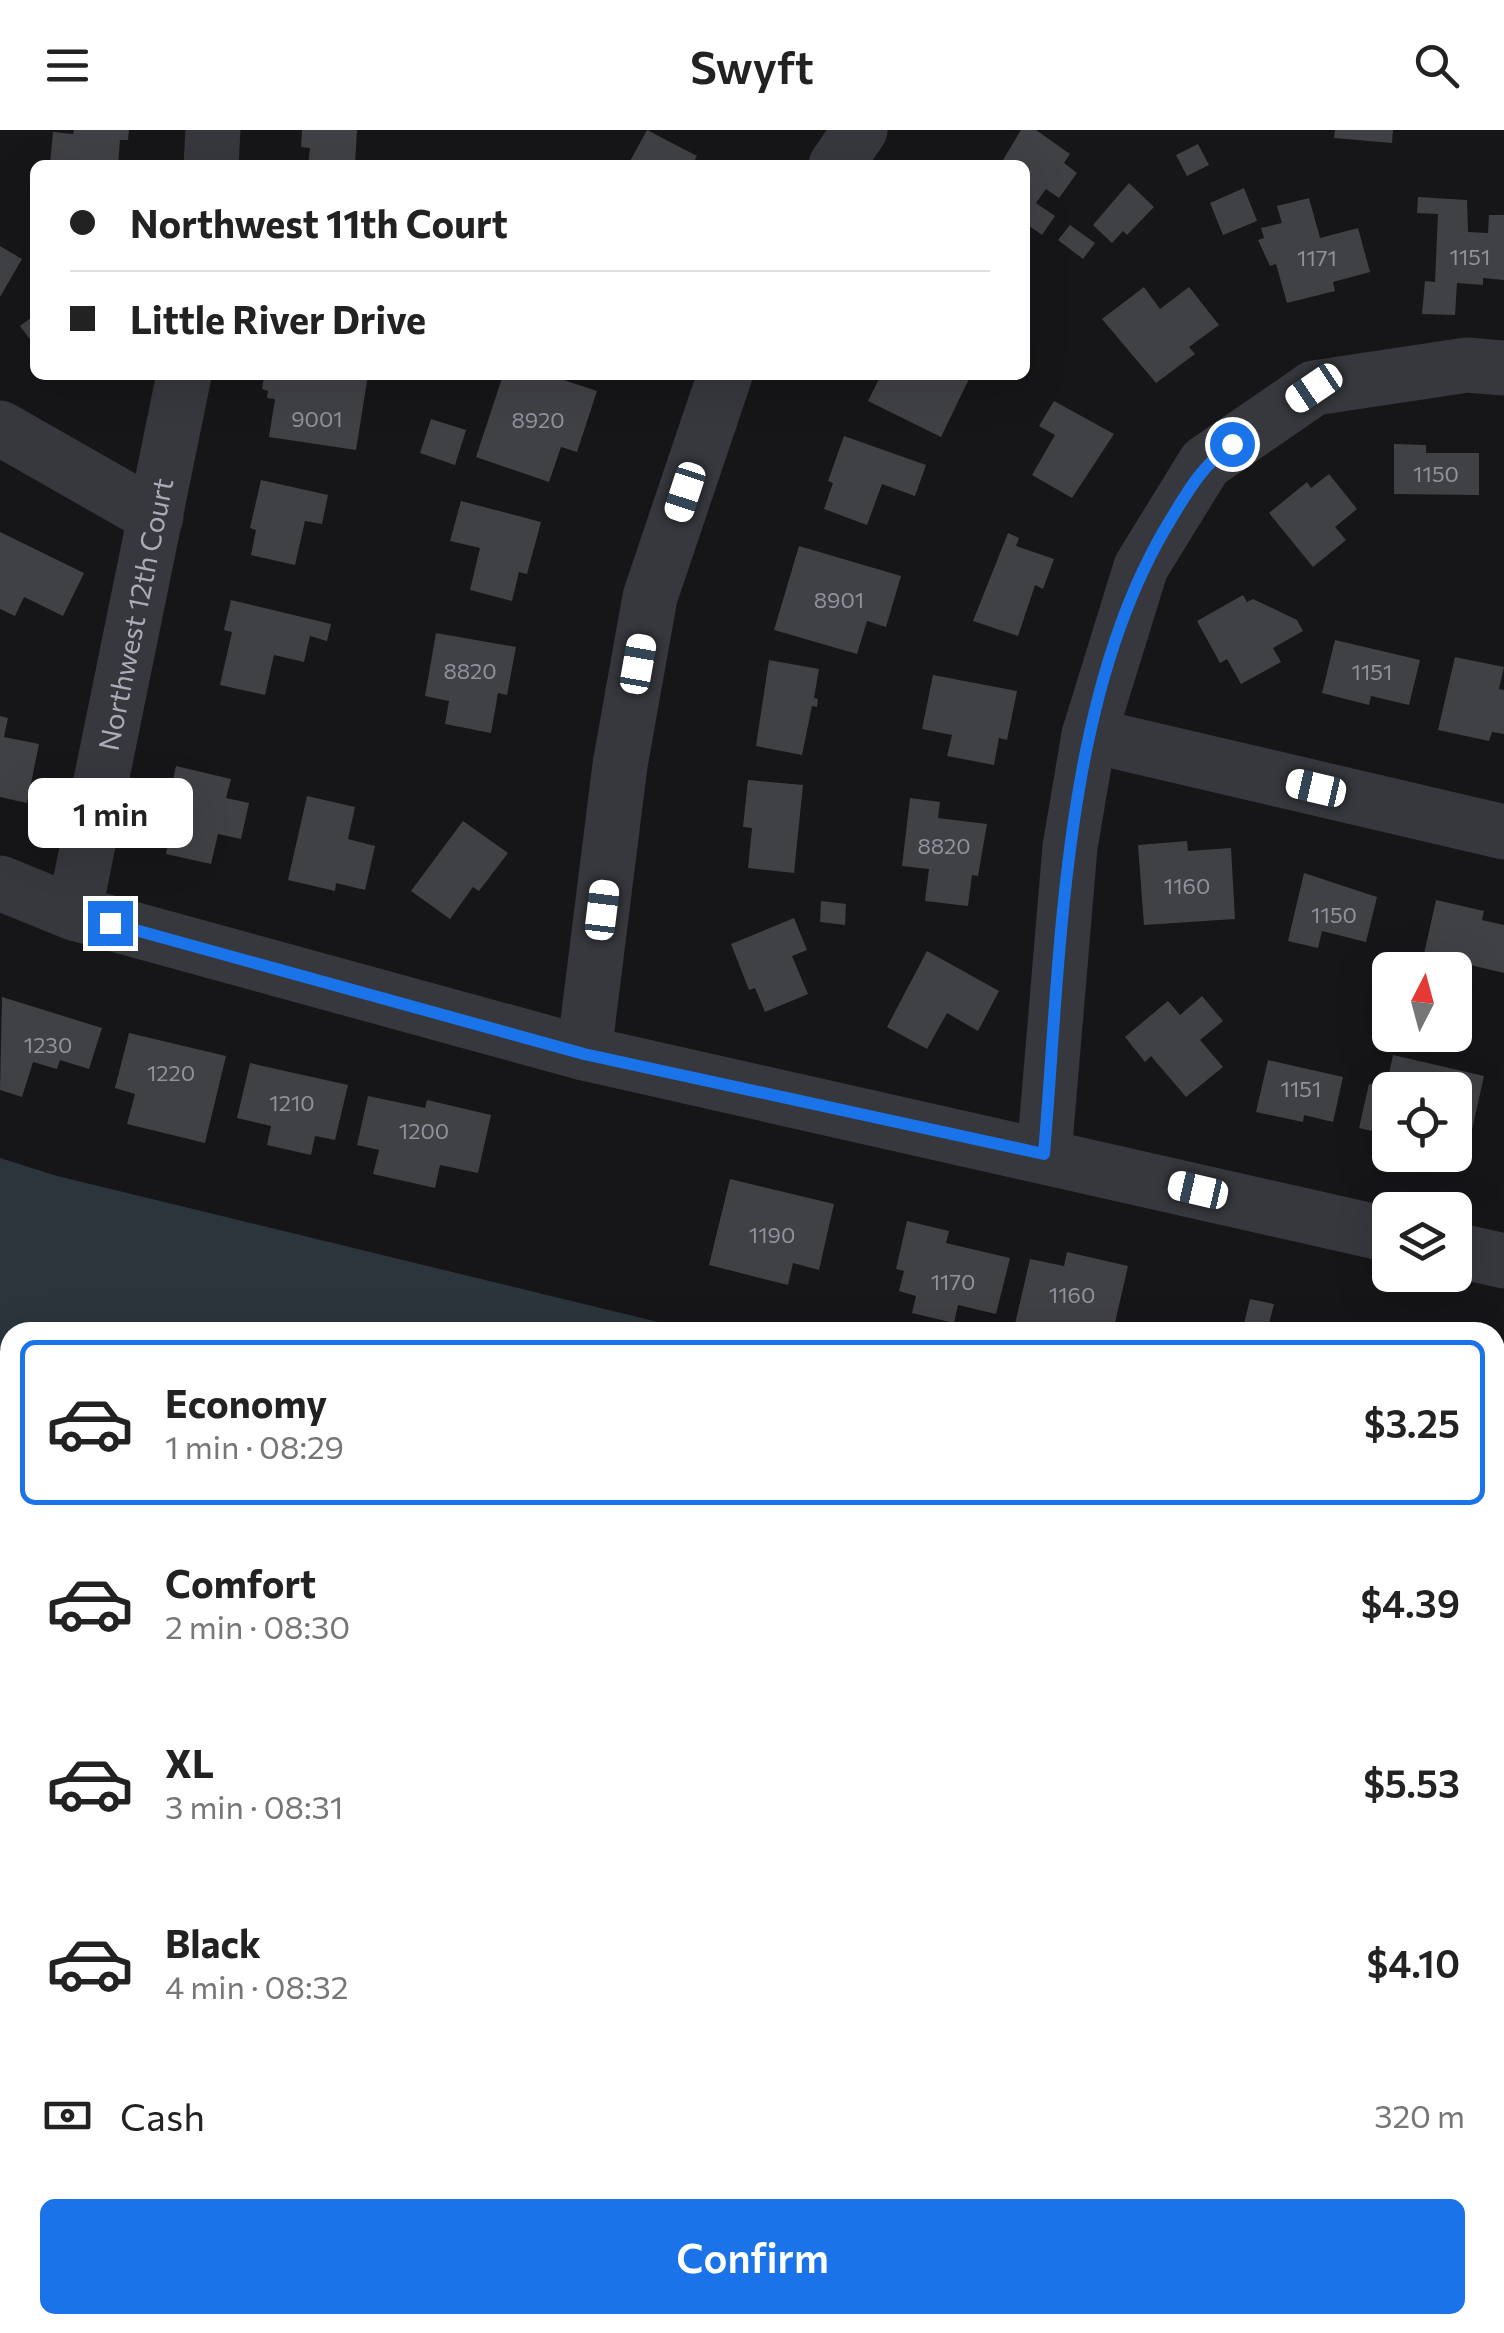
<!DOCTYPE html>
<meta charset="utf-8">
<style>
:root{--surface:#fff;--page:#f2f2f2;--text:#222;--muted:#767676;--line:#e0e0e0;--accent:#1a73e8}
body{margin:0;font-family:Commissioner,sans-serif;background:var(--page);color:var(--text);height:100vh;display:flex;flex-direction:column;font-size:38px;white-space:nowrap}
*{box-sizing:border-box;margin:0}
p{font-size:32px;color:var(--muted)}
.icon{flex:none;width:55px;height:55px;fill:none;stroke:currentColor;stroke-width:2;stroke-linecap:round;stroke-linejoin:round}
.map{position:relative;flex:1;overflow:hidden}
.sheet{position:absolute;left:0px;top:1192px;width:1505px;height:1012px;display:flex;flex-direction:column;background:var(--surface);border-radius:30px 30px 0 0;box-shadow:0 10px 40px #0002}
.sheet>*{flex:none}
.top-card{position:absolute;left:30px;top:30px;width:1000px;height:220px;border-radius:15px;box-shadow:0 10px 40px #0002;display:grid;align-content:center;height:220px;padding:0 40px;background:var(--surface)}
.needle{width:65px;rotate:6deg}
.tools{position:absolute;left:1372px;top:822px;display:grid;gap:20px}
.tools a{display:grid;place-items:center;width:100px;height:100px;border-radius:15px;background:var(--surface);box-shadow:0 10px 40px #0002;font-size:50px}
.end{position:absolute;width:45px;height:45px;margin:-22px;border:12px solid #1a73e8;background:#fff;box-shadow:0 0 0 5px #fff}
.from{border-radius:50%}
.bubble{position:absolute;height:70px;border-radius:15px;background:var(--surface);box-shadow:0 10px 40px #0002;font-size:32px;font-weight:600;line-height:70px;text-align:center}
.car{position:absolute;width:30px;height:60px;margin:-30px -15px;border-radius:12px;box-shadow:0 0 8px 2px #0007;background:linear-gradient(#fff 24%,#345 0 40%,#fff 0 76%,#345 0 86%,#fff 0)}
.top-card b{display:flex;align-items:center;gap:35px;height:95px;font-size:38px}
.top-card b+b{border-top:2px solid var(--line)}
.top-card i{width:25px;height:25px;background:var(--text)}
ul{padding:18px 0 0;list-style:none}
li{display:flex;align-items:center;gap:30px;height:165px;margin:0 20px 15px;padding:0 20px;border:5px solid transparent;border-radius:15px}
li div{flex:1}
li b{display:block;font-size:38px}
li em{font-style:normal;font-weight:600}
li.on{border-color:var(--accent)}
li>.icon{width:90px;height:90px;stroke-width:1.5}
.pay{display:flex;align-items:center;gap:25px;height:110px;padding:0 40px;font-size:38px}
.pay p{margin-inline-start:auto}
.primary-button{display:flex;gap:20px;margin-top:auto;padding:20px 40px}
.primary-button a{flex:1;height:115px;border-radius:15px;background:var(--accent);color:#fff;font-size:40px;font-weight:600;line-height:115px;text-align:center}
header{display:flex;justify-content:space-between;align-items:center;height:130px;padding:0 40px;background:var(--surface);font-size:45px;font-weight:600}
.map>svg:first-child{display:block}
.water{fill:#2c353c}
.building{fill:#404145}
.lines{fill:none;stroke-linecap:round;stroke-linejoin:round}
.minor{stroke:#37383d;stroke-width:55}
.route{stroke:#1a73e8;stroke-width:12}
.labels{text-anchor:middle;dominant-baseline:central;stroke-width:8;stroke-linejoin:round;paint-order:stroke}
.number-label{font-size:22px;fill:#8e929b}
.street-label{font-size:28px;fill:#a8adb8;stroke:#111113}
</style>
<header><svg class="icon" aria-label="menu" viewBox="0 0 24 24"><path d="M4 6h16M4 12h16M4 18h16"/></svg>Swyft<svg class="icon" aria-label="search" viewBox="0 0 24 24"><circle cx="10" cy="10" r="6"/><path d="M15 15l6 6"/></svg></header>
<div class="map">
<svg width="1504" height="2203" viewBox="0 0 1504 2203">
<rect width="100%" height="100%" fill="#161618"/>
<g class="water">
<polygon points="0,1028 57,1046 699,1202 10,1202 10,1219 0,1218"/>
<polygon points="1495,1395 1504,1398 1504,1701 1495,1695"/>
</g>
<g class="building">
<polygon points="74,0 129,0 128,10 120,10 118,35 50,34 53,2 73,4"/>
<polygon points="302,0 357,0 355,35 308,35 310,18 301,17"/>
<polygon points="647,0 697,26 692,35 628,35"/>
<polygon points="1021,0 1036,0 1070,24 1064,33 1077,43 1059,68 1046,59 1036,73 1055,86 1042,105 1025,93 1025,35 1000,35"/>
<polygon points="1335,0 1393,0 1392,13 1334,8"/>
<polygon points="1198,14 1209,35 1187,46 1176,25"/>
<polygon points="1129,53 1154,77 1127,105 1123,101 1112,113 1093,95"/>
<polygon points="1244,58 1257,91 1223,105 1210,73"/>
<polygon points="1418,67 1467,70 1468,102 1488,103 1489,85 1504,85 1504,150 1483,148 1483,155 1457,153 1455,185 1422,184 1425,151 1435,152 1438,84 1417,83"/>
<polygon points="1309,68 1320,108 1358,98 1370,142 1333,152 1335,161 1287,173 1276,134 1270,136 1258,110 1264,108 1261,98 1282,93 1277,76"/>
<polygon points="1070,95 1095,113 1083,129 1058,110"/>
<polygon points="0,116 22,129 0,167"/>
<polygon points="1144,157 1160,179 1189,157 1219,195 1189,217 1195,224 1156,253 1102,189"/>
<polygon points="35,185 35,216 20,196"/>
<polygon points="368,245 356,320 269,307 275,269 267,268 268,261 262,259 264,246"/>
<polygon points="503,245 548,245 597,261 577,322 561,317 549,352 476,327"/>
<polygon points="881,245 968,245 968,251 941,307 868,271"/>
<polygon points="1054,271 1114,304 1072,368 1032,345 1055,305 1039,296"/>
<polygon points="431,289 466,300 455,335 420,323"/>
<polygon points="844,306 926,335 915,366 882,354 867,395 824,379 833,353 828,351"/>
<polygon points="1394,314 1426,315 1426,323 1479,323 1479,365 1394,364"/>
<polygon points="1329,344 1357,379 1335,397 1346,410 1313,437 1269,383 1307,352 1311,358"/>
<polygon points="261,350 328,365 322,394 305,391 295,435 251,425 256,400 250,398"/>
<polygon points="461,371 541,392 527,444 519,442 512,471 470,460 480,418 450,411"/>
<polygon points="0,402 84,443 63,486 24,467 15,486 0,479"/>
<polygon points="1008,403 1019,408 1016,416 1054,429 1043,459 1035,455 1018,506 973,491"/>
<polygon points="799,416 901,446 886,497 867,491 857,524 774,500"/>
<polygon points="1243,465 1247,472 1253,469 1297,490 1303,501 1273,518 1281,532 1241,554 1227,529 1220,533 1197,491"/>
<polygon points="231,470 331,494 327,511 310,506 304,532 274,525 265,565 220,555 232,502 224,500"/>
<polygon points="436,503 516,517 507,565 498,563 491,603 445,594 449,571 425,566"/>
<polygon points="1335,510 1420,530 1409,575 1371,566 1369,575 1322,563"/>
<polygon points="1455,527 1504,537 1499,559 1504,560 1504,604 1492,602 1489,611 1438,600"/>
<polygon points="769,530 819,539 814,568 818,569 817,577 812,576 802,625 756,616"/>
<polygon points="933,545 1017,561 1007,610 999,608 994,635 947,626 952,605 922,599"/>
<polygon points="0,586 8,588 4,607 39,614 27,673 0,667"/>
<polygon points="176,636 231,649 226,668 249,673 241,709 218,704 211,734 166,724 173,686 166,684"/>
<polygon points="748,650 803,655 794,743 748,738 752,698 743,697"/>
<polygon points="307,666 355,677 348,709 375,716 365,760 336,753 335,761 288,750"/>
<polygon points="910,668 940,672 938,688 987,694 978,746 972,745 968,776 925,771 929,739 902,736"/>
<polygon points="463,691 508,723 479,761 473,757 450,789 411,761"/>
<polygon points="1187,711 1188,721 1231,718 1235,789 1144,795 1138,715"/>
<polygon points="1304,743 1377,767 1366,812 1322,801 1318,818 1288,811"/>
<polygon points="1436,770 1484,781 1482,790 1504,795 1504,843 1424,824"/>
<polygon points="821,771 846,774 845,795 820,792"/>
<polygon points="794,788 807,820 792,826 808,864 765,882 755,858 749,860 731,814"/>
<polygon points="927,821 999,861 978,901 947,883 927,919 887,897"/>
<polygon points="1202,866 1223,891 1200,910 1223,937 1186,967 1151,926 1145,932 1125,907 1168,871 1180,885"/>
<polygon points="2,867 102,898 89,939 60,930 57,939 33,932 22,967 0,960"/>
<polygon points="129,903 226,926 205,1013 127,994 135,964 115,958"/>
<polygon points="1393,925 1484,946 1469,1013 1455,1010 1455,960 1390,960 1390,1005 1359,998 1369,954 1386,957"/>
<polygon points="1268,930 1343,947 1333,992 1304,985 1303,992 1256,982"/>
<polygon points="250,933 348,955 335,1010 315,1006 311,1025 267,1015 271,996 237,988"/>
<polygon points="368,966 425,978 427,970 491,985 478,1043 440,1035 435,1058 373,1044 379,1020 357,1015"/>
<polygon points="730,1049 834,1074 819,1140 793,1133 788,1155 709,1135"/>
<polygon points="907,1091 949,1101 946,1113 1010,1128 996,1184 958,1175 954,1193 912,1183 916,1166 899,1161 904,1141 896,1139"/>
<polygon points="1067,1122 1128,1136 1114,1197 1091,1193 1089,1202 1052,1202 1015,1194 1030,1129 1064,1136"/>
<polygon points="1250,1169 1274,1174 1269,1194 1299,1202 1242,1202"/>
<polygon points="0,1317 10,1318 10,1391 0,1390"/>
<polygon points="1503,1813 1504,1909 1502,1917 1495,1915 1495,1838"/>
<polygon points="907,2195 964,2195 964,2202"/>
<polygon points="1125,2195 1162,2195 1162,2203 1124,2203"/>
<polygon points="1284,2195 1450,2195 1450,2203 1283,2203"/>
</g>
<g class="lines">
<g class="minor">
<polyline points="211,35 213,0"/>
<polyline points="836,35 860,0"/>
<polyline points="0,298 156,387"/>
<polyline points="1089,605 1504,702"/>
<polyline points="0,753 74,783 584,923 1390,1105"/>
<path id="s1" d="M74,783L184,245"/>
<polyline points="584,923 620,635 650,467 725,245"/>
<polyline points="1044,1025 1070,717 1089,605 1141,437 1205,333 1314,258 1467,235 1504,238"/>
<polyline points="1455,1120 1504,1131"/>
<polyline points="0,1488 10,1489"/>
<polyline points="0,1929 10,1929"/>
<polyline points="1495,2006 1504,2007"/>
<polyline points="501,2203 502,2195"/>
</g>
</g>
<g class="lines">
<path class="route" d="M110,793L584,924L1044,1024C1061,823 1062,565 1171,389C1189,359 1203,335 1232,314"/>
</g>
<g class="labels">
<g class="number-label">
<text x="1470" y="126">1151</text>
<text x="1317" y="127">1171</text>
<text x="317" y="288">9001</text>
<text x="538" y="289">8920</text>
<text x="1436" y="343">1150</text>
<text x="839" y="469">8901</text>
<text x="470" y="540">8820</text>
<text x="1372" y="541">1151</text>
<text x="944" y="715">8820</text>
<text x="1187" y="755">1160</text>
<text x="1334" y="784">1150</text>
<text x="48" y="914">1230</text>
<text x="171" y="942">1220</text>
<text x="1301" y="958">1151</text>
<text x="292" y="972">1210</text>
<text x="424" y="1000">1200</text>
<text x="772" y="1104">1190</text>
<text x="953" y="1151">1170</text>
<text x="1072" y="1164">1160</text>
</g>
<g class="street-label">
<text stroke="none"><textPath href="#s1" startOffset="305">Northwest 12th Court</textPath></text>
</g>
</g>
</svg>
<div class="tools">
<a><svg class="needle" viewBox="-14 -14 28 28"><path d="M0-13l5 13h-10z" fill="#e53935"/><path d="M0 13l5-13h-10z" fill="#767676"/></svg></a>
<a><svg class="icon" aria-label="locate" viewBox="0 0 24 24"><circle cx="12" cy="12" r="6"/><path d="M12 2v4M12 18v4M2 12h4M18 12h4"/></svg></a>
<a><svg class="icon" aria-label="layers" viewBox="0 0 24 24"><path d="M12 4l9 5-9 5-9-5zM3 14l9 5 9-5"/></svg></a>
</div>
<i class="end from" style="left:1232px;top:314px"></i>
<i class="end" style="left:110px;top:793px"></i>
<div class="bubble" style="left:28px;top:648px;width:165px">1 min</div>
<i class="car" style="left:1314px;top:258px;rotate:236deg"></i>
<i class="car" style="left:685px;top:362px;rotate:198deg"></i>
<i class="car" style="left:638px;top:534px;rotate:10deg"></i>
<i class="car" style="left:1316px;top:658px;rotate:283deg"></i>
<i class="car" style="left:602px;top:780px;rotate:7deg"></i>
<i class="car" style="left:1198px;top:1060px;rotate:283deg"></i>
<div class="top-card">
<b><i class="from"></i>Northwest 11th Court</b>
<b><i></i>Little River Drive</b>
</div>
<section class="sheet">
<ul>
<li class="on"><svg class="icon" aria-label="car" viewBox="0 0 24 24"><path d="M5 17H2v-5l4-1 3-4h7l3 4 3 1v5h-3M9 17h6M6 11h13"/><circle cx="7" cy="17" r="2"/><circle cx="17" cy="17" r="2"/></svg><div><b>Economy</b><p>1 min · 08:29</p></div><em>$3.25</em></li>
<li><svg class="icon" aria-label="car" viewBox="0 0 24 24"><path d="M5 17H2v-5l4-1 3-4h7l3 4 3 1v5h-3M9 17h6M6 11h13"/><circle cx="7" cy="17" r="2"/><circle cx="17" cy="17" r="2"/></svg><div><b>Comfort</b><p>2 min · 08:30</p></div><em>$4.39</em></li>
<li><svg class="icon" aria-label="car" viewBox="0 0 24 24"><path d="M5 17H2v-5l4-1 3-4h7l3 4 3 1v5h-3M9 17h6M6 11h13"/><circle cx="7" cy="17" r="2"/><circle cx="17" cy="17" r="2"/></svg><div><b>XL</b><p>3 min · 08:31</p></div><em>$5.53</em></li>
<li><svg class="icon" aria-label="car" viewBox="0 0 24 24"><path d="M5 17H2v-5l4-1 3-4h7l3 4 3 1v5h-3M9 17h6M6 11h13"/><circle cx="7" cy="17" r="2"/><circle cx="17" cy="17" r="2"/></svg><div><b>Black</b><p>4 min · 08:32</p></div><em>$4.10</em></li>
</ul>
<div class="pay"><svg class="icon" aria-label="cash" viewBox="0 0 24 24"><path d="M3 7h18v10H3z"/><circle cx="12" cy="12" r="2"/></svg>Cash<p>320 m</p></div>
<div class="primary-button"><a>Confirm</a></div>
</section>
</div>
